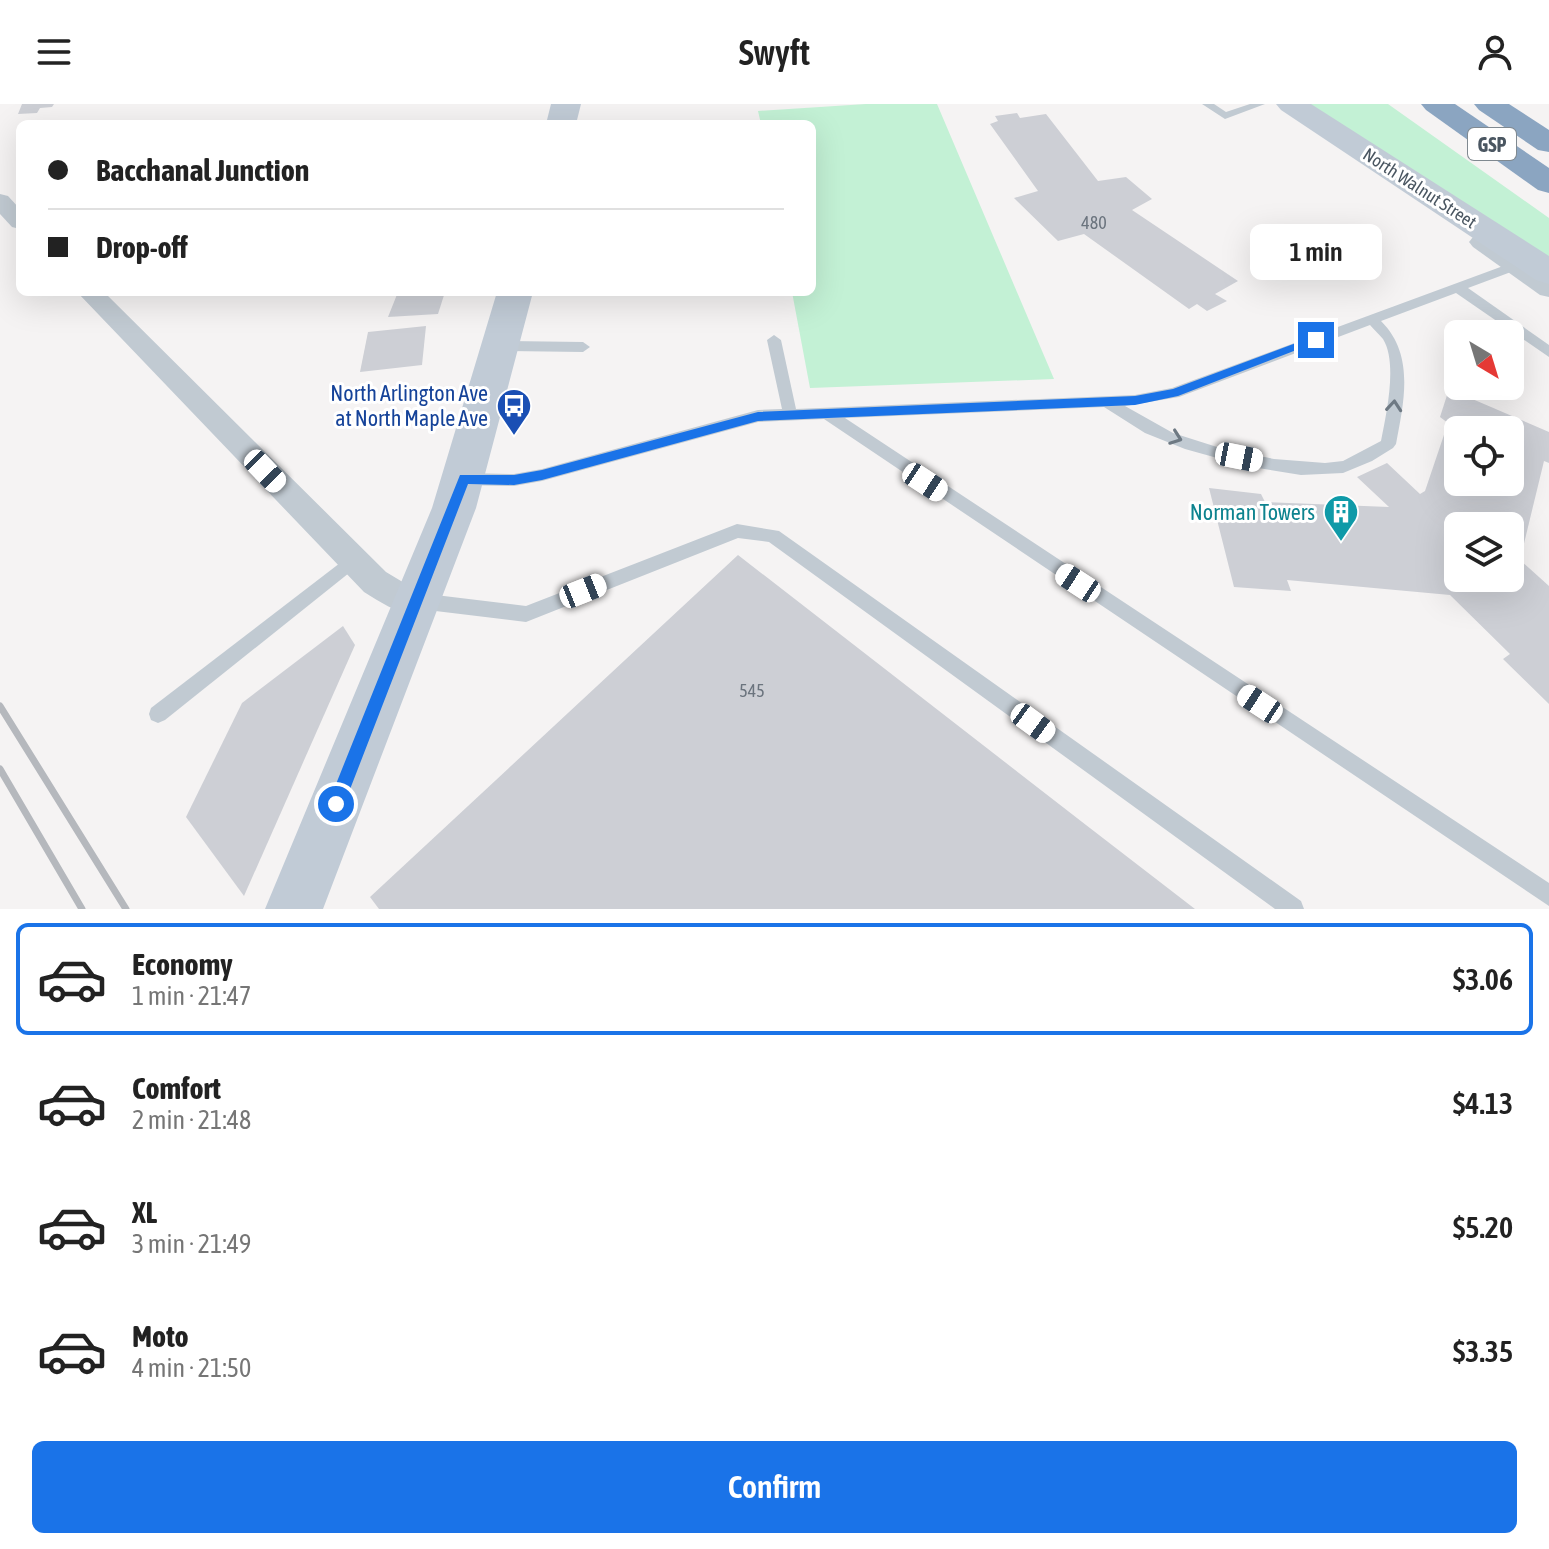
<!DOCTYPE html>
<meta charset="utf-8">
<style>
:root{--surface:#fff;--page:#f2f2f2;--text:#222;--muted:#767676;--line:#e0e0e0;--accent:#1a73e8}
body{margin:0;font-family:"Asap Condensed",sans-serif;background:var(--page);color:var(--text);height:100vh;display:flex;flex-direction:column;font-size:30px;white-space:nowrap}
*{box-sizing:border-box;margin:0}
p{font-size:26px;color:var(--muted)}
.icon{flex:none;width:44px;height:44px;fill:none;stroke:currentColor;stroke-width:2;stroke-linecap:round;stroke-linejoin:round}
.map{position:relative;height:805px;overflow:hidden}
.drawer{display:flex;flex-direction:column;background:var(--surface);flex:1}
.drawer>*{flex:none}
.guide{position:absolute;left:16px;top:16px;width:800px;height:176px;border-radius:12px;box-shadow:0 8px 32px #0002;display:grid;align-content:center;height:176px;padding:0 32px;background:var(--surface)}
.needle{width:52px;rotate:142deg}
.fabs{position:absolute;left:1444px;top:216px;display:grid;gap:16px}
.fabs a{display:grid;place-items:center;width:80px;height:80px;border-radius:12px;background:var(--surface);box-shadow:0 8px 32px #0002;font-size:40px}
.end{position:absolute;width:36px;height:36px;margin:-18px;border:10px solid #1a73e8;background:#fff;box-shadow:0 0 0 4px #fff}
.from{border-radius:50%}
.bubble{position:absolute;height:56px;border-radius:12px;background:var(--surface);box-shadow:0 8px 32px #0002;font-size:26px;font-weight:600;line-height:56px;text-align:center}
.car{position:absolute;width:24px;height:48px;margin:-24px -12px;border-radius:10px;box-shadow:0 0 6px 2px #0007;background:linear-gradient(#fff 24%,#345 0 40%,#fff 0 76%,#345 0 86%,#fff 0)}
.guide b{display:flex;align-items:center;gap:28px;height:76px;font-size:30px}
.guide b+b{border-top:2px solid var(--line)}
.guide i{width:20px;height:20px;background:var(--text)}
ul{padding:14px 0 0;list-style:none}
li{display:flex;align-items:center;gap:24px;height:112px;margin:0 16px 12px;padding:0 16px;border:4px solid transparent;border-radius:12px}
li div{flex:1}
li b{display:block;font-size:30px}
li em{font-style:normal;font-weight:600}
li.current{border-color:var(--accent)}
li>.icon{width:72px;height:72px;stroke-width:1.5}
.button{display:flex;gap:16px;margin-top:auto;padding:16px 32px}
.button a{flex:1;height:92px;border-radius:12px;background:var(--accent);color:#fff;font-size:32px;font-weight:600;line-height:92px;text-align:center}
header{display:flex;justify-content:space-between;align-items:center;height:104px;padding:0 32px;background:var(--surface);font-size:36px;font-weight:600}
.map>svg:first-child{display:block}
.green{fill:#c3f1d5}
.building{fill:#cdcfd5;fill-rule:evenodd}
.lines{fill:none;stroke-linecap:round;stroke-linejoin:round}
.lane{fill:#c1cad2;fill-rule:evenodd}
.street{fill:#c1cad2;fill-rule:evenodd}
.secondary{fill:#c1cbd6;fill-rule:evenodd}
.highway{fill:#8ba5c1;fill-rule:evenodd}
.rail{stroke:#b5b8bd;stroke-width:7}
.oneway{stroke:#6e7983}
.route{fill:#1a73e8}
.labels{text-anchor:middle;dominant-baseline:central;stroke-width:6;stroke-linejoin:round;paint-order:stroke}
.far-street-label{font-size:18px;fill:#4a5661;stroke:#fff}
.number-label{font-size:18px;fill:#6b747e}
.shield{fill:#fff;stroke:#808990;stroke-width:2}
.shield-label{font-size:20px;font-weight:bold;fill:#4a5661}
.transit-label{font-size:22px;fill:#164399;stroke:#fff;text-anchor:end}
.culture-label{font-size:22px;fill:#0d838f;stroke:#fff;text-anchor:end}
</style>
<header><svg class="icon" aria-label="menu" viewBox="0 0 24 24"><path d="M4 6h16M4 12h16M4 18h16"/></svg>Swyft<svg class="icon" aria-label="person" viewBox="0 0 24 24"><circle cx="12" cy="8" r="4"/><path d="M4 21q1-7 8-7t8 7"/></svg></header>
<div class="map">
<svg width="1549" height="805" viewBox="0 0 1549 805">
<rect width="100%" height="100%" fill="#f5f3f3"/>
<g class="green">
<polygon points="866,0 937,0 1054,275 810,284 792,188 812,188 812,20 761,20 758,7"/>
<polygon points="1306,0 1388,0 1549,114 1549,159"/>
</g>
<g class="building">
<polygon points="22,0 54,0 52,3 40,4 37,9 18,10"/>
<polygon points="1017,9 1020,14 1046,10 1098,77 1126,73 1152,95 1132,106 1238,177 1215,190 1227,197 1207,207 1197,200 1189,205 1084,130 1058,137 1014,94 1038,87 990,20 998,17 995,12"/>
<polygon points="398,188 445,188 438,210 388,213"/>
<polygon points="426,222 422,261 360,268 368,228"/>
<path d="M1449,285L1549,328V359L1544,357L1520,456L1549,482V600L1503,555L1510,550L1450,491L1287,476L1291,487L1234,483L1209,384L1261,390L1265,398L1389,403L1357,373L1387,359L1420,390L1425,387L1448,319L1440,313ZM1458,326H1510V378H1458ZM1458,422H1510V474H1458Z"/>
<polygon points="738,451 1086,721 1195,805 379,805 370,793"/>
<polygon points="343,522 355,541 244,792 186,713 242,599"/>
</g>
<g class="lines">
<g class="lane">
<polygon points="1202,0 1214,0 1226,8 1250,0 1265,0 1225,15"/>
<path d="M1514,158L1520,162L1519,165L1468,184L1549,241V253L1456,189L1381,217C1415,251 1404,297 1396,340L1393,344L1372,357L1343,369L1301,371L1246,362L1185,345L1145,329L1104,303L845,314L1549,779V802L824,315L758,318L542,377L514,382L464,381L458,379L456,375L458,371L464,369L514,370L542,365L758,306L782,305L767,236L774,231L781,236L796,305L1135,291L1172,284ZM1370,221C1374,226 1379,230 1383,235C1398,259 1386,311 1381,337L1343,357L1325,359L1274,355L1217,343L1173,329L1125,302L1179,293Z"/>
<polygon points="500,237 583,238 590,243 583,248 500,247 493,242"/>
<polygon points="737,420 779,427 1301,797 1304,805 1275,805 769,438 738,434 526,518 419,505 413,502 410,497 413,492 419,489 526,502"/>
<polygon points="353,449 359,451 361,456 359,461 165,616 158,619 151,616 149,610 151,604"/>
</g>
<g class="street">
<polygon points="0,90 8,92 20,105 20,125 12,123 0,110"/>
<polygon points="1481,131 1489,133 1549,173 1549,193 1540,191 1473,143 1469,138 1473,133"/>
<path d="M77,188H104L386,468L406,480L428,487L433,497L428,507C405,516 384,500 364,488Z"/>
</g>
<g class="secondary">
<polygon points="551,0 581,0 576,20 546,20"/>
<polygon points="1276,0 1311,0 1549,152 1549,180 1536,176 1281,6"/>
<polygon points="497,188 533,188 476,404 323,805 265,805 432,404"/>
</g>
<g class="highway">
<polygon points="1421,0 1455,0 1549,64 1549,89 1538,86 1426,6"/>
<polygon points="1474,0 1509,0 1549,26 1549,48 1538,46 1479,6"/>
</g>
<g class="rail">
<polyline points="0,602 126,805"/>
<polyline points="0,665 82,805"/>
</g>
</g>
<defs><path id="oneway-chevron" d="M-2-3.5L2.5 0L-2 3.5" fill="none" stroke-width="1.6" stroke-linecap="round" stroke-linejoin="round" transform="scale(2)"/></defs>
<g class="oneway">
<use href="#oneway-chevron" transform="translate(1394 302) rotate(-85)"/>
<use href="#oneway-chevron" transform="translate(1176 334) rotate(20)"/>
</g>
<polygon class="route" points="1312,233 1322,236 1178,292 1135,301 758,317 542,376 514,381 468,380 342,706 330,706 328,700 460,371 514,371 542,366 758,308 1135,292 1173,285"/>
<defs>
<symbol id="bus-pin" viewBox="-11 -11 22 30"><path d="M0 17L-7.5 6A9.5 9.5 0 1 1 7.5 6Z" fill="#1a4fb4" stroke="#fff"/><path d="M-5-6H5V4H4V6H2V4H-2V6H-4V4H-5ZM-3.5-4V0h7V-4ZM-3.5 1.2v1.5H-2V1.2ZM2 1.2v1.5H3.5V1.2Z" fill="#fff"/></symbol>
<symbol id="building-pin" viewBox="-11 -11 22 30"><path d="M0 17L-7.5 6A9.5 9.5 0 1 1 7.5 6Z" fill="#0f9aa8" stroke="#fff"/><path d="M-4-6H4V6H1V3H-1V6H-4ZM-2.5-4.3h1.7v1.8h-1.7ZM.8-4.3h1.7v1.8H.8ZM-2.5-1h1.7V.8h-1.7ZM.8-1h1.7V.8H.8Z" fill="#fff"/></symbol>
</defs>
<g fill-rule="evenodd">
<use href="#bus-pin" x="494" y="282" width="40" height="54"/>
<use href="#building-pin" x="1321" y="388" width="40" height="54"/>
</g>
<g class="labels">
<g class="far-street-label">
<text transform="translate(1420 84) rotate(33)">North Walnut Street</text>
</g>
<g class="number-label">
<text x="1094" y="118">480</text>
<text x="752" y="586">545</text>
</g>
<rect class="shield" x="1468" y="24" width="48" height="32" rx="6"/>
<g class="shield-label">
<text x="1492" y="40">GSP</text>
</g>
<g class="transit-label">
<text x="488" y="289">North Arlington Ave<tspan x="488" dy="25">at North Maple Ave</tspan></text>
</g>
<g class="culture-label">
<text x="1315" y="408">Norman Towers</text>
</g>
</g>
</svg>
<div class="fabs">
<a><svg class="needle" viewBox="-14 -14 28 28"><path d="M0-13l5 13h-10z" fill="#e53935"/><path d="M0 13l5-13h-10z" fill="#767676"/></svg></a>
<a><svg class="icon" aria-label="locate" viewBox="0 0 24 24"><circle cx="12" cy="12" r="6"/><path d="M12 2v4M12 18v4M2 12h4M18 12h4"/></svg></a>
<a><svg class="icon" aria-label="layers" viewBox="0 0 24 24"><path d="M12 4l9 5-9 5-9-5zM3 14l9 5 9-5"/></svg></a>
</div>
<i class="end from" style="left:336px;top:700px"></i>
<i class="end" style="left:1316px;top:236px"></i>
<div class="bubble" style="left:1250px;top:120px;width:132px">1 min</div>
<i class="car" style="left:1239px;top:353px;rotate:101deg"></i>
<i class="car" style="left:265px;top:367px;rotate:136deg"></i>
<i class="car" style="left:925px;top:378px;rotate:123deg"></i>
<i class="car" style="left:1078px;top:479px;rotate:303deg"></i>
<i class="car" style="left:583px;top:487px;rotate:68deg"></i>
<i class="car" style="left:1260px;top:600px;rotate:303deg"></i>
<i class="car" style="left:1033px;top:619px;rotate:126deg"></i>
<div class="guide">
<b><i class="from"></i>Bacchanal Junction</b>
<b><i></i>Drop-off</b>
</div>
</div>
<section class="drawer">
<ul>
<li class="current"><svg class="icon" aria-label="car" viewBox="0 0 24 24"><path d="M5 17H2v-5l4-1 3-4h7l3 4 3 1v5h-3M9 17h6M6 11h13"/><circle cx="7" cy="17" r="2"/><circle cx="17" cy="17" r="2"/></svg><div><b>Economy</b><p>1 min · 21:47</p></div><em>$3.06</em></li>
<li><svg class="icon" aria-label="car" viewBox="0 0 24 24"><path d="M5 17H2v-5l4-1 3-4h7l3 4 3 1v5h-3M9 17h6M6 11h13"/><circle cx="7" cy="17" r="2"/><circle cx="17" cy="17" r="2"/></svg><div><b>Comfort</b><p>2 min · 21:48</p></div><em>$4.13</em></li>
<li><svg class="icon" aria-label="car" viewBox="0 0 24 24"><path d="M5 17H2v-5l4-1 3-4h7l3 4 3 1v5h-3M9 17h6M6 11h13"/><circle cx="7" cy="17" r="2"/><circle cx="17" cy="17" r="2"/></svg><div><b>XL</b><p>3 min · 21:49</p></div><em>$5.20</em></li>
<li><svg class="icon" aria-label="car" viewBox="0 0 24 24"><path d="M5 17H2v-5l4-1 3-4h7l3 4 3 1v5h-3M9 17h6M6 11h13"/><circle cx="7" cy="17" r="2"/><circle cx="17" cy="17" r="2"/></svg><div><b>Moto</b><p>4 min · 21:50</p></div><em>$3.35</em></li>
</ul>
<div class="button"><a>Confirm</a></div>
</section>
